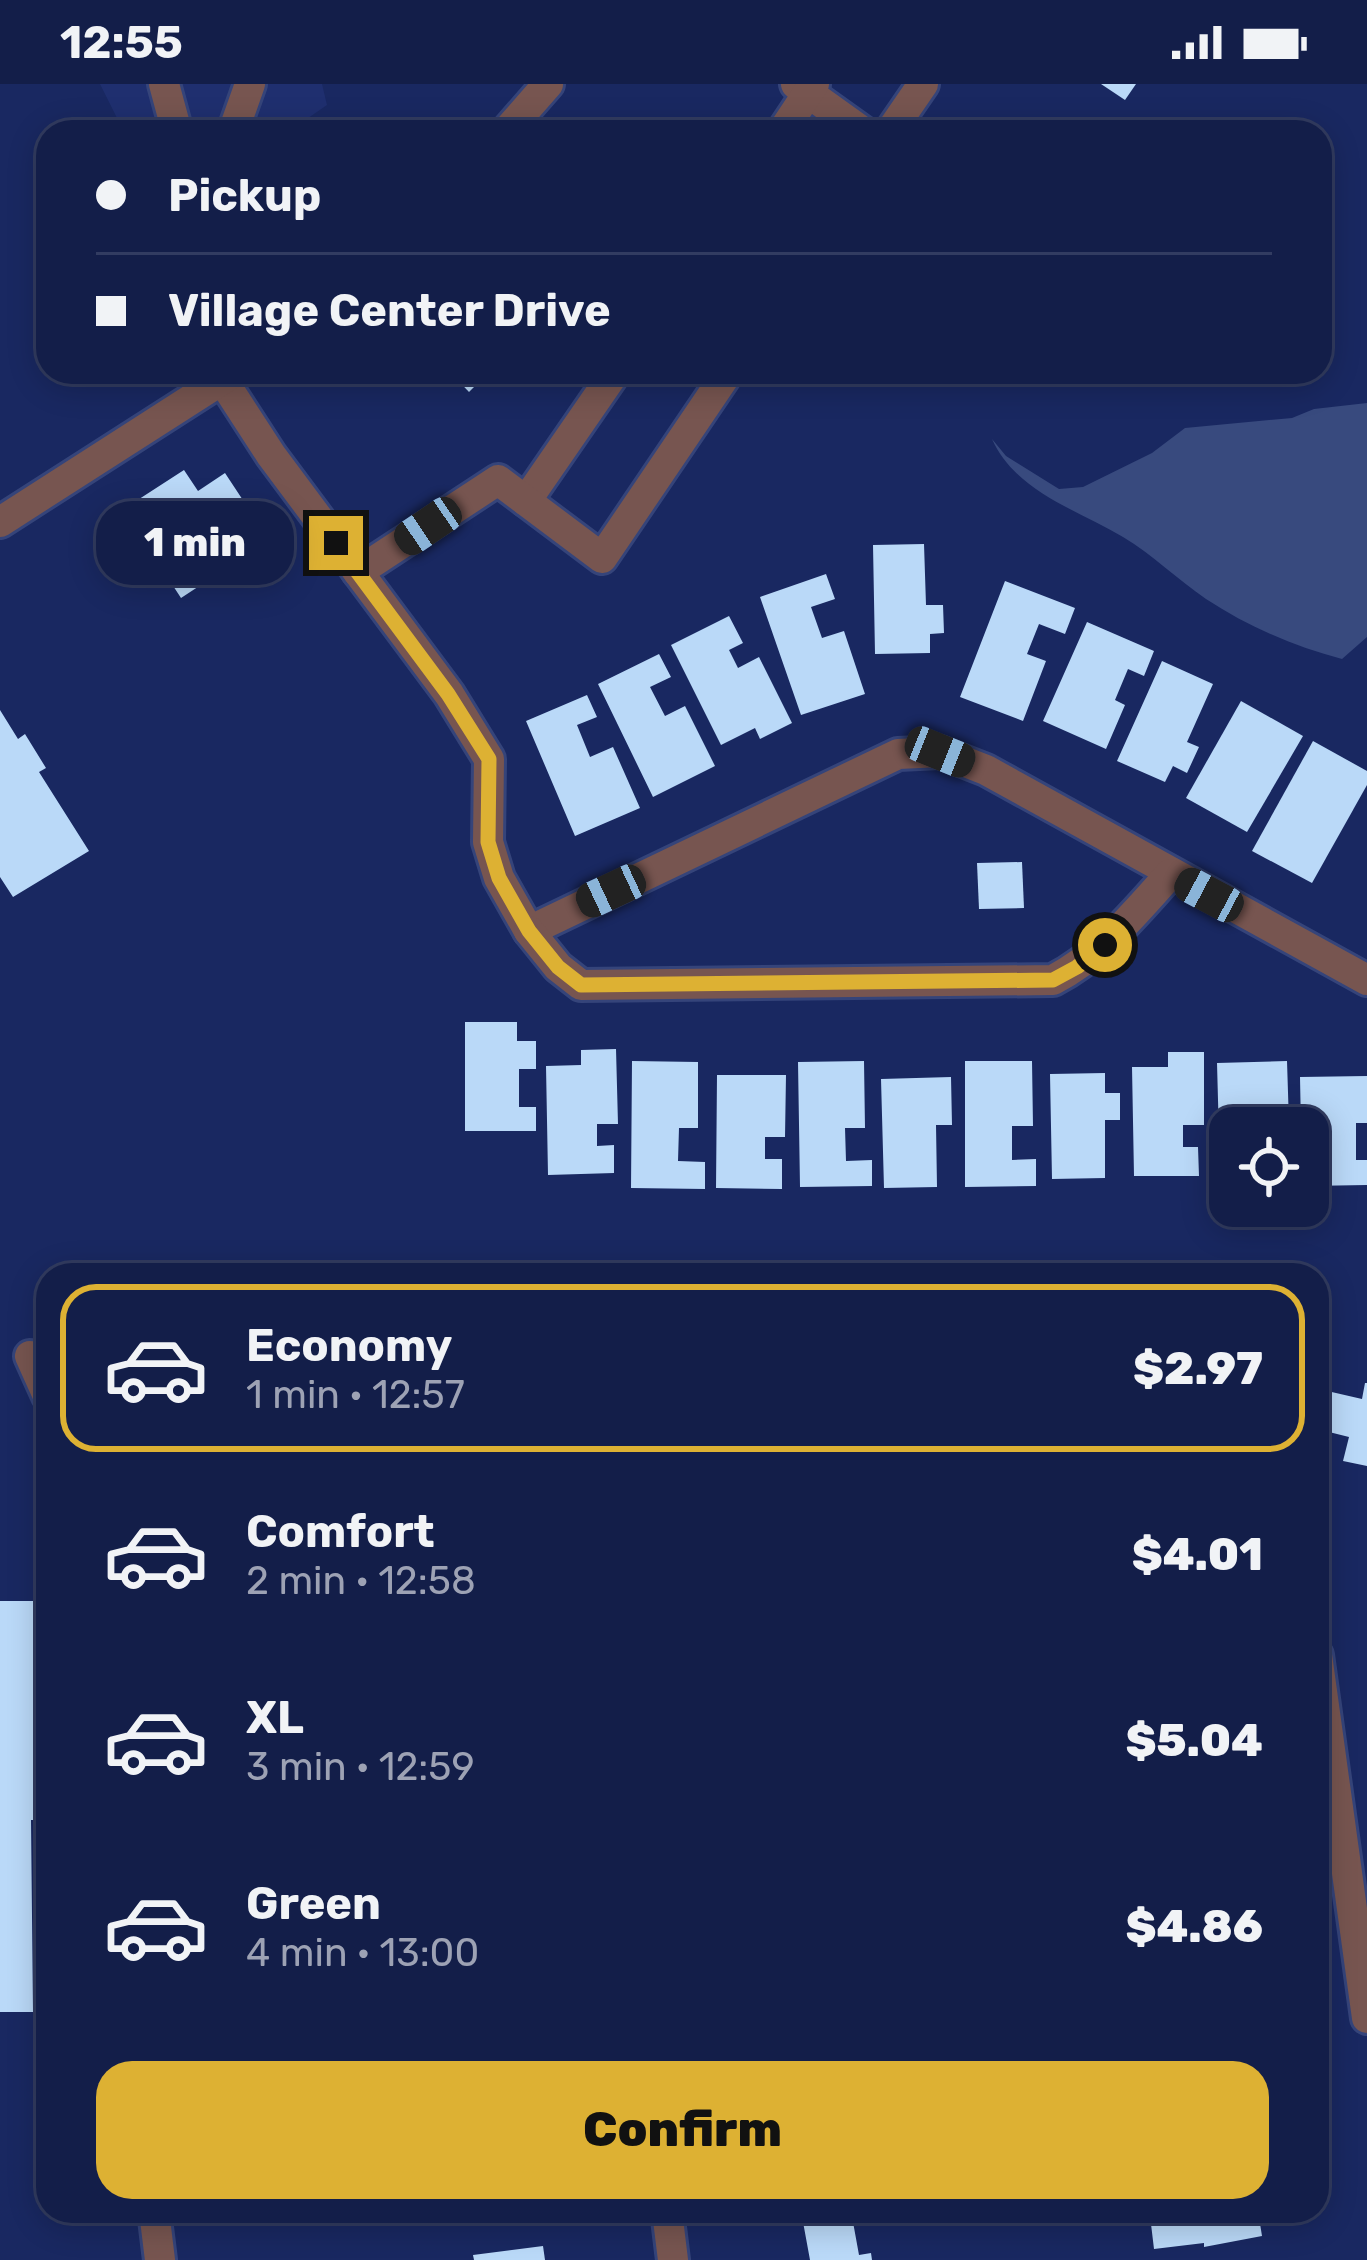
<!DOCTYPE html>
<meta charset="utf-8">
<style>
:root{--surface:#131e49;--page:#202b53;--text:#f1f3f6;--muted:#9da2b4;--line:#323c61;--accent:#ddb133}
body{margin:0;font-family:Rubik,sans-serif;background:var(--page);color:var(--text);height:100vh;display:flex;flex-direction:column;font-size:45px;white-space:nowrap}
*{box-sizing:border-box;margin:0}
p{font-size:39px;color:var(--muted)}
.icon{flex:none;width:66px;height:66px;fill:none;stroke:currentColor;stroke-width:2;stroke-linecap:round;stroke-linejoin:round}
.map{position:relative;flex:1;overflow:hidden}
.details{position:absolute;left:36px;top:1179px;width:1293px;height:960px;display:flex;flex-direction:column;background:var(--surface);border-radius:36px;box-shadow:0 6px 30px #0003,0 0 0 3px var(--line)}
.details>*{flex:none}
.hud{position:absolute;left:36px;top:36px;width:1296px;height:264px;border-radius:36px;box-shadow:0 6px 30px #0003,0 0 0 3px var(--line);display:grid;align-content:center;height:264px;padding:0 60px;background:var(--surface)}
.fabs{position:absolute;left:1209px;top:1023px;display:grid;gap:24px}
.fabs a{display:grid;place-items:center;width:120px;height:120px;border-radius:24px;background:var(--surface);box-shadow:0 6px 30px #0003,0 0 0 3px var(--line);font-size:60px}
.end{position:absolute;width:54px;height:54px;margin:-27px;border:15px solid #ddb133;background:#111;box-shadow:0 0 0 6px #111}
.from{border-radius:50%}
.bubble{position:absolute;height:84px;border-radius:36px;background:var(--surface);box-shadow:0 6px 30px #0003,0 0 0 3px var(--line);font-size:39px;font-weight:800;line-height:84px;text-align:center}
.car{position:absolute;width:36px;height:72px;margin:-36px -18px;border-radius:15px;box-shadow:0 0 9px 3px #0007;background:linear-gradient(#222 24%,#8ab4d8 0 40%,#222 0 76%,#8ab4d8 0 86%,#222 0)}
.hud b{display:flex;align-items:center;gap:42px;height:114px;font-size:45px}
.hud b+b{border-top:3px solid var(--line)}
.hud i{width:30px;height:30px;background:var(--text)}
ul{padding:21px 0 0;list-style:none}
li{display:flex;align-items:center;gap:36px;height:168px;margin:0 24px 18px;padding:0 36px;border:6px solid transparent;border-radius:36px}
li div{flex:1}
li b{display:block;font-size:45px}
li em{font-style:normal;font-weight:800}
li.on{border-color:var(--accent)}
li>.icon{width:108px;height:108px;stroke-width:1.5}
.cta{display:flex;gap:24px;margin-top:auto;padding:24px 60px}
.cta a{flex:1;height:138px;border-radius:36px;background:var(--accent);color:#111;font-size:48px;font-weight:800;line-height:138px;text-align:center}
.status{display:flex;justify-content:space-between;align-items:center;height:84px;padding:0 60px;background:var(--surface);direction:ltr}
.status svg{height:33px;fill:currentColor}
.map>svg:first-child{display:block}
.built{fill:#1f2f6f}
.water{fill:#384a7e}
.building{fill:#bad9f8}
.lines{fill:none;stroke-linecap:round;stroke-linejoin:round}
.minor-casing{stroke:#35447a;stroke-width:36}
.minor{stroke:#775550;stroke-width:30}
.route{stroke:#ddb133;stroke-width:15}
</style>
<div class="status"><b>12:55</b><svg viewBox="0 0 49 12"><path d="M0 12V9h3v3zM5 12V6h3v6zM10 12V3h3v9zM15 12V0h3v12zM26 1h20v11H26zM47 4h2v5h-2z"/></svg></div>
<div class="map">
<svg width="1367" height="2176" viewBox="0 0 1367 2176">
<rect width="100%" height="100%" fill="#192861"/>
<polygon class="built" points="100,0 322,0 327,21 288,48 124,48"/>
<path class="water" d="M1367,319V553L1342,575C1295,563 1247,542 1206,515C1178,496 1153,471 1123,453C1076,425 1016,408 992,355L1006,372L1059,405L1083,403L1152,369L1185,344L1292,334L1314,325Z"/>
<g class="building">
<polygon points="1101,0 1136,0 1125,16"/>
<polygon points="450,288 489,288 469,308"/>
<polygon points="184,386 198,407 225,389 262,445 206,482 213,493 181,514 164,488 174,482 133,419"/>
<polygon points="924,460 926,521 943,521 944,549 930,550 930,569 875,570 873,461"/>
<polygon points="826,490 835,515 811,523 822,554 844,547 865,610 801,631 760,513"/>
<polygon points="1005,497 1075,524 1065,550 1039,540 1027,570 1046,577 1023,637 960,613"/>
<polygon points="729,532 743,559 729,566 738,584 759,573 792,639 760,655 755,644 721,661 671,561"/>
<polygon points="1087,538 1154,567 1144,592 1128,585 1115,616 1125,621 1106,665 1043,637"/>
<polygon points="659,570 671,593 650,603 665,632 685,622 715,682 653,713 598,600"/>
<polygon points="1162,577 1213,600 1187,658 1199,663 1187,689 1173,682 1165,698 1117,677"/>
<polygon points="587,611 597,633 577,641 590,673 613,663 640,724 575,752 526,637"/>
<polygon points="1241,617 1303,652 1247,748 1186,714"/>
<polygon points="0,626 18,655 25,650 46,684 39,688 89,767 13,813 0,793"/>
<polygon points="1313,657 1367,687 1367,701 1312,799 1252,767"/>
<polygon points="1022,778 1024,824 979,825 977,779"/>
<polygon points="465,938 517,938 517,957 536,957 536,985 519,985 519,1023 536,1023 536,1047 465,1047"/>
<polygon points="616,965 618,1040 597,1040 597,1062 614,1061 614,1089 548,1091 546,982 581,981 581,966"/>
<polygon points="1168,968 1204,968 1204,1041 1183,1041 1183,1063 1198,1063 1199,1092 1134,1092 1132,983 1168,983"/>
<polygon points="632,977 698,978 698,1044 679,1044 678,1077 705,1078 705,1105 631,1104"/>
<polygon points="864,977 865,1044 845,1044 846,1077 872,1076 872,1102 800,1103 798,978"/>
<polygon points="965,977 1032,977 1033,1042 1012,1042 1012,1076 1036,1075 1036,1102 965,1103"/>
<polygon points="1287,977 1289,1040 1230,1044 1230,1090 1220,1090 1217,979"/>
<polygon points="1105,989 1105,1009 1120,1009 1120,1036 1105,1036 1105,1094 1052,1095 1050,990"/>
<polygon points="717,991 786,991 785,1053 765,1053 765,1075 782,1075 782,1105 716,1104"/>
<polygon points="1367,992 1367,1039 1356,1039 1356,1076 1367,1076 1367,1101 1308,1102 1308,1044 1301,1044 1300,993"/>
<polygon points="951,993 952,1041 936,1041 937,1103 884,1104 881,995"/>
<polygon points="1365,1299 1367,1299 1367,1382 1343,1377 1349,1353 1317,1345 1323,1306 1362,1315"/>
<polygon points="0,1517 48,1517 48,1736 31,1736 33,1928 0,1928"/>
<polygon points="801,2127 851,2127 859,2171 871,2169 872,2176 810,2176"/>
<polygon points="1170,2127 1258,2127 1262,2152 1204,2163 1204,2159 1154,2165 1151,2140 1171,2137"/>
<polygon points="543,2162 545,2176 474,2176 473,2171"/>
</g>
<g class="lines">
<defs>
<g id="minor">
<polyline points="164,0 177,48"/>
<polyline points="796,0 863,48"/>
<polyline points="233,48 250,0"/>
<polyline points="506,48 548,0"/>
<polyline points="782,48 814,0"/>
<polyline points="890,48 923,0"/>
<polyline points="223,297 271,371 449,610 489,675 488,758 499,794 529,847 898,670 940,668 986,686 1367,896"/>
<polyline points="526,417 615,288"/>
<polyline points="0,438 234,288"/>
<polyline points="358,488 498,396 602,474 728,288"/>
<path d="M529,847L558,883L581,901L1053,896C1101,871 1134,830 1170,790"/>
<polyline points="30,1272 48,1312"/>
<polyline points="1317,1571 1367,1934"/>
<polyline points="154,2127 160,2176"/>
<polyline points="667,2127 673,2176"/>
</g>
</defs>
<use href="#minor" class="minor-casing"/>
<use href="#minor" class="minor"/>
</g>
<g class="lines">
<polyline class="route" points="336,459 448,610 489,675 488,758 499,794 529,847 558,883 581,901 1053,896 1077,883 1105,861"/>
</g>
</svg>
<div class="fabs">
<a><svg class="icon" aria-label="locate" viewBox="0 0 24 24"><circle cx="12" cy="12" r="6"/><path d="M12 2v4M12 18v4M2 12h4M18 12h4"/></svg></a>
</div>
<i class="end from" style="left:1105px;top:861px"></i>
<i class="end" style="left:336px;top:459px"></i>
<div class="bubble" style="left:96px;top:417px;width:198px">1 min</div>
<i class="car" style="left:428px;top:442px;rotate:236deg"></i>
<i class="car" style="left:940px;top:668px;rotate:112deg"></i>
<i class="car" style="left:611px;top:807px;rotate:245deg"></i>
<i class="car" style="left:1209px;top:811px;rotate:298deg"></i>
<div class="hud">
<b><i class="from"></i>Pickup</b>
<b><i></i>Village Center Drive</b>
</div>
<section class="details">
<ul>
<li class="on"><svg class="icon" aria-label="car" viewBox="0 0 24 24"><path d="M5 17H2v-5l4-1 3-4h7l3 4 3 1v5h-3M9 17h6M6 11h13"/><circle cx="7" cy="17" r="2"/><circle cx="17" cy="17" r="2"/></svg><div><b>Economy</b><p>1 min · 12:57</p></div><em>$2.97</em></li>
<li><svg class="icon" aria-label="car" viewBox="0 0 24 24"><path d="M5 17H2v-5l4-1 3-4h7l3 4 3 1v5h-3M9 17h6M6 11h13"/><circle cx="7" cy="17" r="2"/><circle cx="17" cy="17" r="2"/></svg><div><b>Comfort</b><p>2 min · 12:58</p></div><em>$4.01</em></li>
<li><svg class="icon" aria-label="car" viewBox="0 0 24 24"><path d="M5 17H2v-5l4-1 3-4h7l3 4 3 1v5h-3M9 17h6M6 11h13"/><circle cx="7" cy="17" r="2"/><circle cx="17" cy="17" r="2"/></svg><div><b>XL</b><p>3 min · 12:59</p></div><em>$5.04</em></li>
<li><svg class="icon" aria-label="car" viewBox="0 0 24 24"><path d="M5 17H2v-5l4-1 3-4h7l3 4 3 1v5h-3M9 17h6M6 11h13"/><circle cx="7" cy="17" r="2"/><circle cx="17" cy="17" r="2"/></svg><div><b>Green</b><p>4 min · 13:00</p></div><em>$4.86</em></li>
</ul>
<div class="cta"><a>Confirm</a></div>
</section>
</div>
